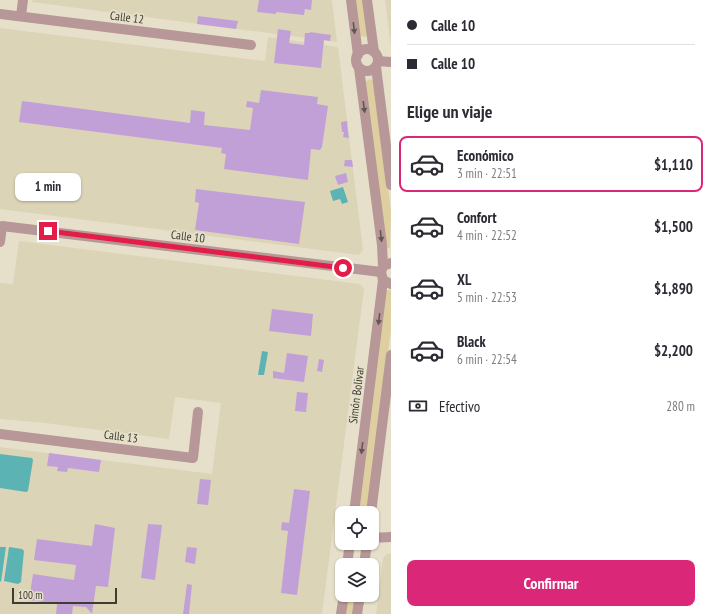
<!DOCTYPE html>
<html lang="es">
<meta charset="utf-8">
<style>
:root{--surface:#fff;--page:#f7f7f7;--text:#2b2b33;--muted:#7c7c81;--line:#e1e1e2;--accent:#db2777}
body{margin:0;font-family:"PT Sans Narrow",sans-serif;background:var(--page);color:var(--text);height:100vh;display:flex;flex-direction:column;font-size:15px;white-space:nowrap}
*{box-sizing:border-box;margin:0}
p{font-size:13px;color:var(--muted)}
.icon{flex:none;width:22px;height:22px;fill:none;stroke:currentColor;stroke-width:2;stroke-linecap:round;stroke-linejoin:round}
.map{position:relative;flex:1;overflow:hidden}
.side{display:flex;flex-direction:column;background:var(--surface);width:320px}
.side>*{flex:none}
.banner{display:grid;align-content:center;height:88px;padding:0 16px;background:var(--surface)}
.controls{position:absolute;left:335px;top:506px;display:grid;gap:8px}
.controls a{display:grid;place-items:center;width:44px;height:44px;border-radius:8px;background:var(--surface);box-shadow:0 1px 3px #0004;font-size:20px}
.scale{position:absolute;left:12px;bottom:10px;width:105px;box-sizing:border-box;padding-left:4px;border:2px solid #3e3c33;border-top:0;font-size:11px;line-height:14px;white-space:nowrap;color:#3e3c33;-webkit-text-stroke:3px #e6e0ca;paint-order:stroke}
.end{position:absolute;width:18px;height:18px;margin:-9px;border:5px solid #e11d48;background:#fff;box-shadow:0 0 0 2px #fff}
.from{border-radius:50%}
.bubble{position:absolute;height:28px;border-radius:8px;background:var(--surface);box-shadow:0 1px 3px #0004;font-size:13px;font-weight:800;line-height:28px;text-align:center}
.banner b{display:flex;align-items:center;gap:14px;height:38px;font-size:15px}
.banner b+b{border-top:1px solid var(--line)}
.banner i{width:10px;height:10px;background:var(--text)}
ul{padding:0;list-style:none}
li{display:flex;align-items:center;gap:12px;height:56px;margin:0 8px 6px;padding:0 8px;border:2px solid transparent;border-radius:8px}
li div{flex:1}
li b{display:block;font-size:15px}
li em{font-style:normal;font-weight:800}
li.current{border-color:var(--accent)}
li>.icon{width:36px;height:36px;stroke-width:1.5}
h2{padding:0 16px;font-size:18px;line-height:48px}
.pay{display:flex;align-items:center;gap:10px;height:44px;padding:0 16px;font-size:15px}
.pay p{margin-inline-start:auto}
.primary-button{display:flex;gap:8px;margin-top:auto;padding:8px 16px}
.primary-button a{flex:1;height:46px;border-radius:8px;background:var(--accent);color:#fff;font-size:16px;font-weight:800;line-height:46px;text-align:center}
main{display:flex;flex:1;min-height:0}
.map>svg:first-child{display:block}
.built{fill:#dcd4b7}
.green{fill:#ddcfa0}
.water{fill:#5cb3b3}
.building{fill:#c1a0d7}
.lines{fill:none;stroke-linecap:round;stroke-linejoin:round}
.minor{stroke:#b79798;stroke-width:10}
.oneway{fill:#625751}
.route{stroke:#e11d48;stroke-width:5}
.labels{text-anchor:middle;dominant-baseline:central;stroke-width:3.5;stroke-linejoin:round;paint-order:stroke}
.street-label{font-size:12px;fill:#3e3c33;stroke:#e6e0ca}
</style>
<main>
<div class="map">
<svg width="391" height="614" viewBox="0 0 391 614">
<rect width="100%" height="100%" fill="#e6e0ca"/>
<g class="built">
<polygon points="33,0 332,0 337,42 32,2"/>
<polygon points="385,0 391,0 391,47"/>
<polygon points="0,28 265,61 268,37 338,47 363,250 359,255 0,209"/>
<polygon points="19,241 360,284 364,289 322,614 0,614 0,447 212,474 221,403 175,397 169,439 45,423 0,419 0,283 13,284"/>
<polygon points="387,554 391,554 391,614 376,614 383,558"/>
</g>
<g class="green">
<polygon points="354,0 364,0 367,35 366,37 360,36"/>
<polygon points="370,79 375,82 391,211 390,248 387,248 365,82"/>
<polygon points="388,290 391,290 391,329 367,513 357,513 386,291"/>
<polygon points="346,595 356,595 354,614 344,614"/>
</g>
<g class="water">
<polygon points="343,187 348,202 342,204 340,199 333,201 330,191"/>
<polygon points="262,351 268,352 264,375 258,375"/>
<polygon points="0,454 32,458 33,460 28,491 26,492 0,488"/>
<polygon points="0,547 6,547 1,582 0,581"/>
<polygon points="9,547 22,549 24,551 21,582 18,584 4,581"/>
</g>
<g class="building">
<polygon points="259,0 312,0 311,10 305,9 304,15 276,12 276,14 257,12"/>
<polygon points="198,16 238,21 236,29 197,24"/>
<polygon points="278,29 291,31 289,43 304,45 305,33 310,33 310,32 331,35 330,41 324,40 321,68 274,63"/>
<polygon points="261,90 318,97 317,104 328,106 322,147 320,150 311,149 308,180 224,169 226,154 221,153 222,148 19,122 22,101 190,123 191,110 205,112 204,125 250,130 253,108 246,107 247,101 259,103"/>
<polygon points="347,121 348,132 349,138 343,137 344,132 342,132 341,122"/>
<polygon points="345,160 352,160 353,167 344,166"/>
<polygon points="346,173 348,182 338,185 335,176"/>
<polygon points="196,189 305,202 299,244 195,230 199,203 195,202"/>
<polygon points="272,309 313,314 311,336 269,331"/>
<polygon points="287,353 308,356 304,382 273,378 273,371 284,373"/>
<polygon points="319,359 324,360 322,372 317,371"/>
<polygon points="297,392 308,393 306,412 295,411"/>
<polygon points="49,453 101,460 99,472 68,468 67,472 57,471 58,467 47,466"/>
<polygon points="200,479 211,480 208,505 197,504"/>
<polygon points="294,489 310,491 297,595 281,593 288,531 281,530 282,522 289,523"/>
<polygon points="95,524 115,528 108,587 96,586 92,614 86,607 73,606 72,614 56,614 57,604 29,600 33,574 74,580 76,565 34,560 37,539 92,546"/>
<polygon points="148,524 162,525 155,580 141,578"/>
<polygon points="187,547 197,548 195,564 185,562"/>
<polygon points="187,584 192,585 189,614 183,614"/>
</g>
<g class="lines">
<g class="minor">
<polyline points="351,0 358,55"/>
<polyline points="367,0 374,52"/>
<polyline points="0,14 251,45"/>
<polyline points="21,16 23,0"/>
<circle cx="367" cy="60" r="11"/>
<polyline points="378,61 391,62"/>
<polyline points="376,67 391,185"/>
<polyline points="359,68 382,245 383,266"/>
<polyline points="0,242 2,226 381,272"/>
<polyline points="391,263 383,266 381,272 383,280 391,284"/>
<polyline points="0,434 193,458 198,412"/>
<polyline points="354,513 383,280"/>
<polyline points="371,513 391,355"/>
<polyline points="372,538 391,537"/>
<polyline points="347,565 350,543"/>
<polyline points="364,565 367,543"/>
<polyline points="341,614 344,595"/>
<polyline points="357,614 360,595"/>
</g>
</g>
<defs><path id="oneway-solid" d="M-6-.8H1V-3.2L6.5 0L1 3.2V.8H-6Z"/></defs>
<g class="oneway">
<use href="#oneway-solid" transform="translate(354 28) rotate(83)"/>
<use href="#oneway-solid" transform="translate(364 107) rotate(83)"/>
<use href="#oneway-solid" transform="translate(381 236) rotate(83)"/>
<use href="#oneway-solid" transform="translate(379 319) rotate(97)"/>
<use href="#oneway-solid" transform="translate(362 448) rotate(97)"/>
</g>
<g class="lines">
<polyline class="route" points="48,231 343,268"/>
</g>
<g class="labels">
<g class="street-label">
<text transform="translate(127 17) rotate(7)">Calle 12</text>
<text transform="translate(188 236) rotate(7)">Calle 10</text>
<text transform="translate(356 395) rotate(-83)">Simón Bolivar</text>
<text transform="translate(121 436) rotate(7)">Calle 13</text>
</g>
</g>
</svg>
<div class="controls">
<a><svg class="icon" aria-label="locate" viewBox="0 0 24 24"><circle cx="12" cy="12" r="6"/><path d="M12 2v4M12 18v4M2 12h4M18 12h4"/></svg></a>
<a><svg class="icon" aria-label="layers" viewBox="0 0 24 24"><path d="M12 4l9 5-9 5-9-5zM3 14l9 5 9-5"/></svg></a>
</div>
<div class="scale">100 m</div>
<i class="end from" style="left:343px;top:268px"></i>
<i class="end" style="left:48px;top:231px"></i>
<div class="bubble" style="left:15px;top:173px;width:66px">1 min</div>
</div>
<section class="side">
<div class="banner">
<b><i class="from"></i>Calle 10</b>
<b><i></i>Calle 10</b>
</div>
<h2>Elige un viaje</h2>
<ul>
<li class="current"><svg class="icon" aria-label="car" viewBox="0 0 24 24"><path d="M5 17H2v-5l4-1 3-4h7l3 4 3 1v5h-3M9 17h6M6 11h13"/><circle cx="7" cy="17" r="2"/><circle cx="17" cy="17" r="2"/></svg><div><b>Económico</b><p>3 min · 22:51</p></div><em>$1,110</em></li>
<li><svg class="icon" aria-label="car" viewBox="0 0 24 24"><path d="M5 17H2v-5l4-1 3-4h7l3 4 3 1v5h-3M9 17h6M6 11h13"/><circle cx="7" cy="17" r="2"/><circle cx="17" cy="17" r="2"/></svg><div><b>Confort</b><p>4 min · 22:52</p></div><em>$1,500</em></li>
<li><svg class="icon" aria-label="car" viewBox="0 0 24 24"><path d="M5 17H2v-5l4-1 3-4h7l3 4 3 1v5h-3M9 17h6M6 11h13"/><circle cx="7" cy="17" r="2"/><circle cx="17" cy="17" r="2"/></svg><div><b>XL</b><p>5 min · 22:53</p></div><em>$1,890</em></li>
<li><svg class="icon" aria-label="car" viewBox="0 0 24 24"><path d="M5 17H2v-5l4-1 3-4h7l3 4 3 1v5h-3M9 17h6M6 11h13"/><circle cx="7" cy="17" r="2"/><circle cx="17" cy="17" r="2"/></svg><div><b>Black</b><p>6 min · 22:54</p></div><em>$2,200</em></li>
</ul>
<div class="pay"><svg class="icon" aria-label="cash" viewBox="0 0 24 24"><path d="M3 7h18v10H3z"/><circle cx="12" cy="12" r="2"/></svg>Efectivo<p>280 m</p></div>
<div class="primary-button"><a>Confirmar</a></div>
</section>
</main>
